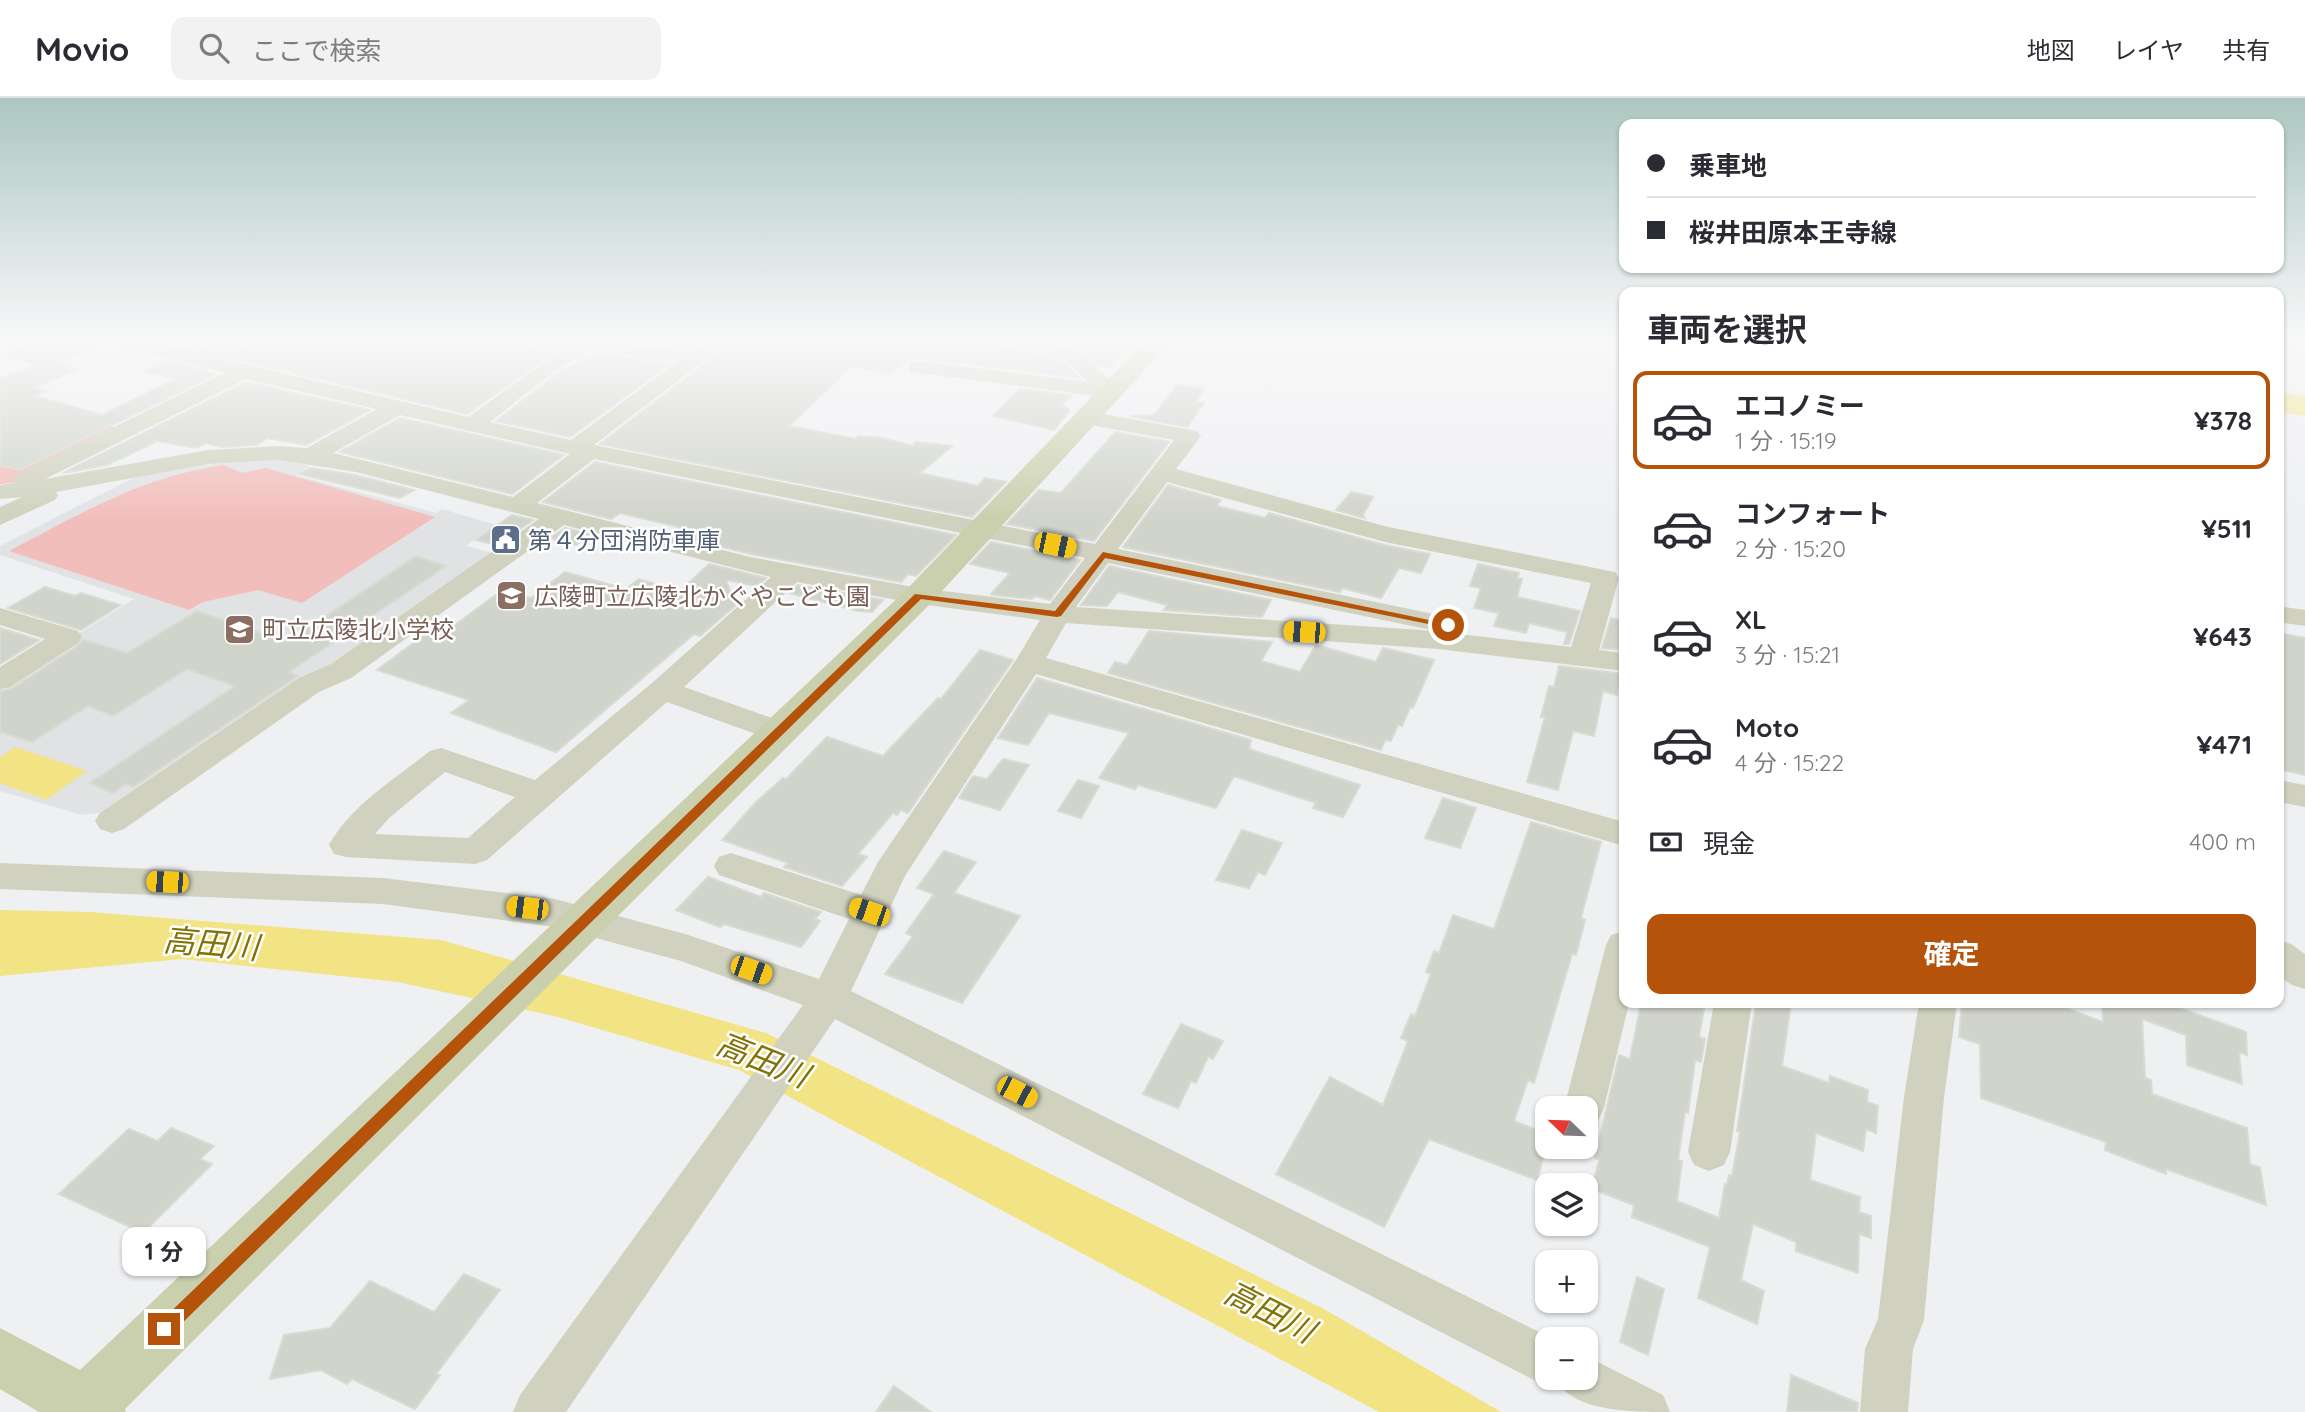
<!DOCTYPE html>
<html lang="ja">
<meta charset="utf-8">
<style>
:root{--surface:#fff;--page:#f2f2f3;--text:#2b2b33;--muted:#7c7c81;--line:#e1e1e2;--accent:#b45309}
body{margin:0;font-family:Quicksand,"Noto Sans JP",sans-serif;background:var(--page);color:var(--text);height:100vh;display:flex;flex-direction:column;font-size:26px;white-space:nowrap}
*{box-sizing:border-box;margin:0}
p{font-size:23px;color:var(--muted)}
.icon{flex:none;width:38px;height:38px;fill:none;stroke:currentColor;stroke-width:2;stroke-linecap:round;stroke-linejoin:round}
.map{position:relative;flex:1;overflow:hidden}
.drawer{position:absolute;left:1619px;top:189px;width:665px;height:721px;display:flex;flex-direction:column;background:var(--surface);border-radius:14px;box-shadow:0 2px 5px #0004}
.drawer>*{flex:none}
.banner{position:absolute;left:1619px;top:21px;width:665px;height:154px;border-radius:14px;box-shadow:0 2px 5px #0004;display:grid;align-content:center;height:154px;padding:0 28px;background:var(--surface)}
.needle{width:46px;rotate:293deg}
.tools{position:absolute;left:1535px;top:998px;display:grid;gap:14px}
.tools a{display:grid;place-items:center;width:63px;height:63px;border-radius:14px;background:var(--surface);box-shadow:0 2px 5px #0004;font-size:35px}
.end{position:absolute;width:32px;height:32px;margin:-16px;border:9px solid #b45309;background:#fff;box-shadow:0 0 0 4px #fff}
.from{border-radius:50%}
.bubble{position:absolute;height:49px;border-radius:14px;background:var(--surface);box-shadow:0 2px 5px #0004;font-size:23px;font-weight:700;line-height:49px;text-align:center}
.car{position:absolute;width:21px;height:42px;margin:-21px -10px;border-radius:9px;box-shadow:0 0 5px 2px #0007;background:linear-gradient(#f5c518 24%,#345 0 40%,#f5c518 0 76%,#345 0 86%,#f5c518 0)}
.banner b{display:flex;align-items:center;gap:24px;height:66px;font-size:26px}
.banner b+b{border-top:2px solid var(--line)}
.banner i{width:18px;height:18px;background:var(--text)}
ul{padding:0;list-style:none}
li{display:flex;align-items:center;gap:21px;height:98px;margin:0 14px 10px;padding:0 14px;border:4px solid transparent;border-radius:14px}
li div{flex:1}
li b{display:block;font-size:26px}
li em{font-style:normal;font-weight:700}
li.selected{border-color:var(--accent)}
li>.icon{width:63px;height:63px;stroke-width:1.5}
h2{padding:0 28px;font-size:32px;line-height:84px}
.pay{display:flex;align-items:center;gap:18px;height:77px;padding:0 28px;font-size:26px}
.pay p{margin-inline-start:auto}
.cta{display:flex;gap:14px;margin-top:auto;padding:14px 28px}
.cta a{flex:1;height:80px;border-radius:14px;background:var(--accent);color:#fff;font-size:28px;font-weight:700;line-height:80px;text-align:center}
header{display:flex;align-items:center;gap:42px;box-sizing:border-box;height:98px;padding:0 35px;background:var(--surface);border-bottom:2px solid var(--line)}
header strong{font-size:33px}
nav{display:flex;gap:38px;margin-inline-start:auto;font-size:24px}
.search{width:490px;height:63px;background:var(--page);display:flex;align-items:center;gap:18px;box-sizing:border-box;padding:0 24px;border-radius:14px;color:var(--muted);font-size:26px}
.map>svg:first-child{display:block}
.education{fill:#e0e2e3}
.green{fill:#f2bebb}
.water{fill:#f2e385}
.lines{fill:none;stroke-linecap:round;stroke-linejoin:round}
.river{fill:#f2e385;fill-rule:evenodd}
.building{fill:#d1d4cb;stroke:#d8dbd3;stroke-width:2}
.minor{fill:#d0d2bf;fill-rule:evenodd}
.major{fill:#cad0ad;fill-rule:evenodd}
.route{fill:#b45309}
.labels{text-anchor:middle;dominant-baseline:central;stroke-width:5;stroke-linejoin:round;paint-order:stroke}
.service-label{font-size:24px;fill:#4e5e75;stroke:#fff;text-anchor:start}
.education-label{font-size:24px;fill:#785e54;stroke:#fff;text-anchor:start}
.near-water-label{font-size:32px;font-style:italic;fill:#837307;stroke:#fff}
</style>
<header>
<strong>Movio</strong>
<div class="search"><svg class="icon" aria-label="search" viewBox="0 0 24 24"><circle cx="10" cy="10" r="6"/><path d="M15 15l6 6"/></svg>ここで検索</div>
<nav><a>地図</a><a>レイヤ</a><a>共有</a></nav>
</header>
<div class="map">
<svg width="2305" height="1314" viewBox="0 0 2305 1314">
<rect width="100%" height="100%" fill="#eff0f2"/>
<polygon class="education" points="283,361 310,368 295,377 436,415 442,411 496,427 466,448 496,456 113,713 82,717 0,693 0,585 134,501 0,457 0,448 137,378 202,367"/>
<g class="green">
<polygon points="96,324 117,330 111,337 13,385 0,386 0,367"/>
<path d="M224,367L242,375L266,370L435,419L302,505L258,492L203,504L189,512L9,453C82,415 141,379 224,367Z"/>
</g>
<g class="water">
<polygon points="15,649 87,673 46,702 0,685 0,659"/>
<polygon points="0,812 90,814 441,842 766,935 1324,1211 1501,1314 1379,1314 739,972 558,919 398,884 182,861 0,878"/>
</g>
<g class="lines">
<polygon class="river" points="2278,294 2305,298 2305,318 2278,314"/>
</g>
<g class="building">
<polygon points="47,239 101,239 104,244 56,265 77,271 34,290 46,293 35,298 102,317 176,281 143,273 166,262 217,276 20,372 0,367 0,280 37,267 4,257"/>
<polygon points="256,239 525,239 524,245 529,250 556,253 467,316 223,258 251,245"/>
<polygon points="631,239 690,239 703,242 691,250 628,243"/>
<polygon points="738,239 990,239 995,246 1063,263 1080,280 919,260 908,261 891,275 852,268 789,328 856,341 858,338 882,340 913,348 916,344 952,348 920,375 978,388 985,380 1006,384 972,419 600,346 729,247 735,248"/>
<polygon points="1037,239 1132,239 1127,245 1131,246 1109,269 1097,267 1079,250"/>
<polygon points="596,255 670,266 570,339 496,323 558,275"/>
<polygon points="246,284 370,312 306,347 267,340 256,347 222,349 206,345 196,350 157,343 107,367 63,375"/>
<polygon points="1177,287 1204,291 1196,304 1204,305 1187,329 1130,318 1154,317"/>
<polygon points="1020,291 1071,297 1062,307 1070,312 1054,332 993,318"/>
<polygon points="400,320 564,357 512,396 340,354"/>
<polygon points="1115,334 1169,344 1094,443 1007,426 1039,392 1061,395"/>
<polygon points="595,364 956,437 916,478 908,476 901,484 751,456 670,436 679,429 620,415 611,421 543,404"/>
<polygon points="311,370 355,377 414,392 400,400 299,376"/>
<polygon points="1168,387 1221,402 1217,408 1265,420 1269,415 1384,447 1430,456 1421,475 1399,470 1381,500 1342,490 1340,494 1123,449"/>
<polygon points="1351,394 1373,399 1363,417 1365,420 1336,412"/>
<polygon points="512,417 533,422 497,447 476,442"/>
<polygon points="565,430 591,436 576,447 550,440"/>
<polygon points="991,444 1080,462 1050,502 1035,498 1032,501 994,497 991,496 1010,475 970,466"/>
<polygon points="416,458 446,468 289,574 298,578 133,689 126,686 113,695 90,685 235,588 187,571 113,618 88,608 32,644 0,634 0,593 11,591 79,547 83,542 127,555 197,513 287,544"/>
<polygon points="709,466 766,480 757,488 726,482 736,507 700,538 694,536 556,654 451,615 469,602 377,572 431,532 443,536 502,492 531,500 565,474 626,491 639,481 680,493"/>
<polygon points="1478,466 1519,475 1517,480 1522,481 1517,499 1580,513 1569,546 1564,546 1567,534 1529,525 1526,535 1494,528 1499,515 1474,510 1481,490 1470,488"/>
<polygon points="1109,468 1271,502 1262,519 1164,512 1167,507 1118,494 1107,508 1081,507"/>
<polygon points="798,487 883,502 872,514 858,513 789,495"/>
<polygon points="45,489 75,498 81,495 120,507 81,532 8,510"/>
<polygon points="1611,520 1624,523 1624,552 1602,550"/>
<polygon points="0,530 39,542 0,566"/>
<polygon points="1149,533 1272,544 1261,563 1300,574 1316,547 1376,564 1383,550 1434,562 1413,610 1410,609 1402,628 1398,627 1391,643 1385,642 1381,652 1108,575 1115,564 1127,567"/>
<polygon points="2278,535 2305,540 2305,677 2278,671"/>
<polygon points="980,552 1013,562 908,715 901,712 897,717 893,715 858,756 867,759 842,788 784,769 788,765 722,742 756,704 783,680 786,681 827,639 883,658 938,600 941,601"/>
<polygon points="1559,568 1624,576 1624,591 1619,590 1617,597 1603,593 1594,638 1573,633 1558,692 1527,684 1545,619 1541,619 1549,588 1554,589"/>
<polygon points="1037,580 1251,642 1249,651 1360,687 1343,719 1313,710 1316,705 1234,678 1216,710 1138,687 1135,691 1099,680 1129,635 1049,615 1028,647 998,640"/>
<polygon points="1003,661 1029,667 1000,712 959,700 973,678 987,681"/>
<polygon points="1078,682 1099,688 1081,720 1058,713"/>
<polygon points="1443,700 1476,710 1460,750 1425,740"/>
<polygon points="1531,724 1601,744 1581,820 1585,822 1576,857 1572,856 1534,985 1528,982 1514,1023 1547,1036 1547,1046 1537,1082 1429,1041 1384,1129 1276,1076 1330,979 1383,1007 1408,943 1401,940 1411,916 1415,918 1431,876 1426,874 1434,853 1439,855 1453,817 1494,831"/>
<polygon points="1242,732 1282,745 1265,777 1258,774 1249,790 1216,782"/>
<polygon points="944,753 976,764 954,795 1020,818 962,905 885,876 913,838 906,835 934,796 917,790"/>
<polygon points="708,779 761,799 764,795 821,814 815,821 820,823 801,849 724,826 720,829 676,812"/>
<polygon points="1641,905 1705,905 1699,939 1705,941 1701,964 1695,962 1688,1015 1685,1014 1678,1062 1682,1063 1677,1103 1719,1120 1725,1086 1727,1087 1729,1077 1732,1078 1740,1034 1737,1033 1756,905 1791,905 1782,968 1829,985 1830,978 1868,992 1867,1004 1878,1008 1876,1035 1866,1031 1863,1053 1816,1035 1810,1082 1860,1099 1859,1114 1871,1118 1871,1140 1859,1136 1858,1175 1796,1153 1796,1144 1753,1126 1741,1182 1764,1193 1757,1226 1698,1200 1710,1149 1632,1119 1634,1107 1592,1091 1599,1062 1595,1060 1619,957 1630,961"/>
<polygon points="1962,905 2060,905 2060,908 2103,924 2102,905 2166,905 2246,934 2247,957 2239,954 2242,986 2187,967 2186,937 2142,921 2145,980 2151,982 2152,996 2247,1030 2250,1066 2260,1069 2266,1107 2166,1071 2166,1076 2105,1052 2106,1044 1981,1000 1980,946 1959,939"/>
<polygon points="1181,926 1223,943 1213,961 1208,959 1196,985 1191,983 1178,1010 1143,996"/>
<polygon points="171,1030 214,1048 200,1061 212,1066 143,1135 59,1096 129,1031 158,1043"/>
<polygon points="464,1176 500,1192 436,1276 440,1277 415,1311 352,1281 347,1286 321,1272 270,1281 284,1237 330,1230 370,1183 434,1214"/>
<polygon points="1637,1179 1664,1191 1648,1257 1620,1244"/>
<polygon points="1791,1277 1858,1305 1857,1314 1787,1314"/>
<polygon points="894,1288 931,1314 876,1314"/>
</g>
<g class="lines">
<g class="minor">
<path d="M103,239H137L194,254L226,239H253L250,243L215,259L468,319L563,251L529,247L526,243L528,239L585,240L599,243L604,239H628L623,245L692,253L712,239H735L594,347L1095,446L1174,342L1079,325L1076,320L1079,315L1087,313L1197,333L1201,338L1176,371L1388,429L1615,474L1619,480L1599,552L1624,555V573L1438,551L1066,525L1046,560L1624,724V748L1036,576L905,778L851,893L1553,1241H1547V1279H1586V1258L1663,1297L1670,1314C1634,1314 1574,1314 1557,1283L1547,1287L1530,1280L835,921L566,1314H513L520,1297L803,907L681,863L555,829L383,806L0,791V765L383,780L555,801L685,836L819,881L849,821L719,777L714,768L719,759L731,755L861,797L878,764L1016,562L1040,522L919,506L797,484L684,589L789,626L793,633L789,640L778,643L767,640L667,604L487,762L475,766L346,759L334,756L329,747C351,707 395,681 430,653L441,650L535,682L652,585L771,479L564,427L351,580L319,594L124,731L112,735L100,731L95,723L100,715L299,580L331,566L539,421L356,374L278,362L208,366L56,394L58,397L55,402L0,427V409L22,399L0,401V387L15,385L13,382L16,377L224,275L106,243ZM596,252L677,264L571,342L490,324C515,305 568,258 596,252ZM246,281L377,311L307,350L278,348L208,352L45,381ZM400,317L570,356L513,399L333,355ZM594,361L1085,460L1050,506L919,490L750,459L537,405ZM1167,384L1385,444L1591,485L1571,549L1451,535L1458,533L1462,527L1458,521L1118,451ZM1108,465L1436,533L1076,509ZM445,674L515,699L468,740L375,736L389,720Z"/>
<polygon points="993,239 1027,239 1078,253 1123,293 1120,298 1112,300 919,275 911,274 908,269 911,264 919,263 1088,284 1064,261 996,243"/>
<polygon points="2278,508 2305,512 2305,528 2278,524"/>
<polygon points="0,510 78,533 82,539 78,545 10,589 0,591 0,569 45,541 0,527"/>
<polygon points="2278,682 2305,687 2305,709 2278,704"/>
<polygon points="1624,833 1624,905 1629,905 1604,1010 1598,1023 1586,1027 1586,1010 1564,1010 1606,847 1611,837"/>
<polygon points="2278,842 2291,846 2305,856 2305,891 2292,887 2278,877"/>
<polygon points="1714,905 1752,905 1730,1054 1724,1067 1709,1073 1694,1067 1688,1054"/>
<polygon points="1919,905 1957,905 1944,999 1924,1222 1913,1251 1908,1314 1860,1314 1865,1251 1878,1221 1904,999"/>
</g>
<polygon class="major" points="1149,239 1175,239 931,505 125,1311 126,1314 39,1314 0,1291 0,1230 80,1272 907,491"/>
</g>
<linearGradient id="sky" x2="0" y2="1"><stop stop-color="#acc7c0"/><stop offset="0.57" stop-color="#f8f8f9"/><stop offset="1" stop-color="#f8f8f9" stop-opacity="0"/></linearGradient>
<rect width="2305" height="423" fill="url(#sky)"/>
<polygon class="route" points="1103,454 1453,527 1448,530 1105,460 1061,518 1057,519 921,501 170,1237 164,1240 159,1237 156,1231 159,1225 915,496 1055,513"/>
<defs>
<symbol id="civic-square" viewBox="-11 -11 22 22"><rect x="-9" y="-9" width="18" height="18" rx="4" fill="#5c6f8a" stroke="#fff"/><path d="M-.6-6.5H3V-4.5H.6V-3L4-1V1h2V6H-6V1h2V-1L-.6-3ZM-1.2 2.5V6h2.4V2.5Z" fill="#fff"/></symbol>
<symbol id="school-square" viewBox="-11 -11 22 22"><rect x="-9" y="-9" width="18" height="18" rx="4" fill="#8d6e63" stroke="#fff"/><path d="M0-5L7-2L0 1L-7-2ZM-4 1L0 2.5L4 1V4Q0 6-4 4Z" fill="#fff"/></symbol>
</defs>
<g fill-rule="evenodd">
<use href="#civic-square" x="488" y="424" width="35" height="35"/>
<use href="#school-square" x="494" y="480" width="35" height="35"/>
<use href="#school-square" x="222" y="514" width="35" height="35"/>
</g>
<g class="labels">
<g class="service-label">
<text x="528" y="442">第４分団消防車庫</text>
</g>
<g class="education-label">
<text x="534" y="498">広陵町立広陵北かぐやこども園</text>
<text x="262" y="531">町立広陵北小学校</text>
</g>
<g class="near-water-label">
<text transform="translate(211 845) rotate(5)">高田川</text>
<text transform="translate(763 961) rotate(22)">高田川</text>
<text transform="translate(1270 1213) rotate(27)">高田川</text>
</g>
</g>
</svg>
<div class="tools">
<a><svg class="needle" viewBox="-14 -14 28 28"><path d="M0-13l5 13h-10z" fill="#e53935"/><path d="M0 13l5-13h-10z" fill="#7c7c81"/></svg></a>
<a><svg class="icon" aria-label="layers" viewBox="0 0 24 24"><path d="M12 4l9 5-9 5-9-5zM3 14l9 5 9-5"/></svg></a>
<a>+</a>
<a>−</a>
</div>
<i class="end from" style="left:1448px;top:527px"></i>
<i class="end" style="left:164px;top:1231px"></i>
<div class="bubble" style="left:122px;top:1129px;width:84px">1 分</div>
<i class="car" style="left:1055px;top:447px;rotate:102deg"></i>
<i class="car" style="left:1304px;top:534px;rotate:273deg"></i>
<i class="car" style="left:167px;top:784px;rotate:272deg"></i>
<i class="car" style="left:527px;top:810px;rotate:277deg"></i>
<i class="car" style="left:869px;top:814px;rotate:289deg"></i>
<i class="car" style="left:751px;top:872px;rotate:109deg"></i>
<i class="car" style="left:1017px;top:994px;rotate:117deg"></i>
<div class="banner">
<b><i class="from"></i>乗車地</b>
<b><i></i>桜井田原本王寺線</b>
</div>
<section class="drawer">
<h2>車両を選択</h2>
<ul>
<li class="selected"><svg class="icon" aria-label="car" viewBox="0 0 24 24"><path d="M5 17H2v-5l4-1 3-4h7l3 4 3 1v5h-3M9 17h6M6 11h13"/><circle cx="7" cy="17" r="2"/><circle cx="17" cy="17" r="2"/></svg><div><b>エコノミー</b><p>1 分 · 15:19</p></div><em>¥378</em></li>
<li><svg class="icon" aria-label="car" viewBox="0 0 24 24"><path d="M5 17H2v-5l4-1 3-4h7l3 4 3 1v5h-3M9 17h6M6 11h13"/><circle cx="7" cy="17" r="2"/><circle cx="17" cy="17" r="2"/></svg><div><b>コンフォート</b><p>2 分 · 15:20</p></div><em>¥511</em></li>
<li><svg class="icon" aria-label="car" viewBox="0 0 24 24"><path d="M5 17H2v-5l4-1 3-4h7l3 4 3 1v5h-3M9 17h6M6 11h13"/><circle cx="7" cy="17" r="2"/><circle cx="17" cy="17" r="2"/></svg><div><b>XL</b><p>3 分 · 15:21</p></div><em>¥643</em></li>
<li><svg class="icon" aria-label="car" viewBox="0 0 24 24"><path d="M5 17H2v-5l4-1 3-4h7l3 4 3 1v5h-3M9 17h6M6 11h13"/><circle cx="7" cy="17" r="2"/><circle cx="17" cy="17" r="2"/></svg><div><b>Moto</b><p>4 分 · 15:22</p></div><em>¥471</em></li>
</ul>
<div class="pay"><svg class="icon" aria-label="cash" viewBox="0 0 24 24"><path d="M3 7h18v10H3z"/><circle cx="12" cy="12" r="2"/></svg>現金<p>400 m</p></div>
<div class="cta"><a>確定</a></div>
</section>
</div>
